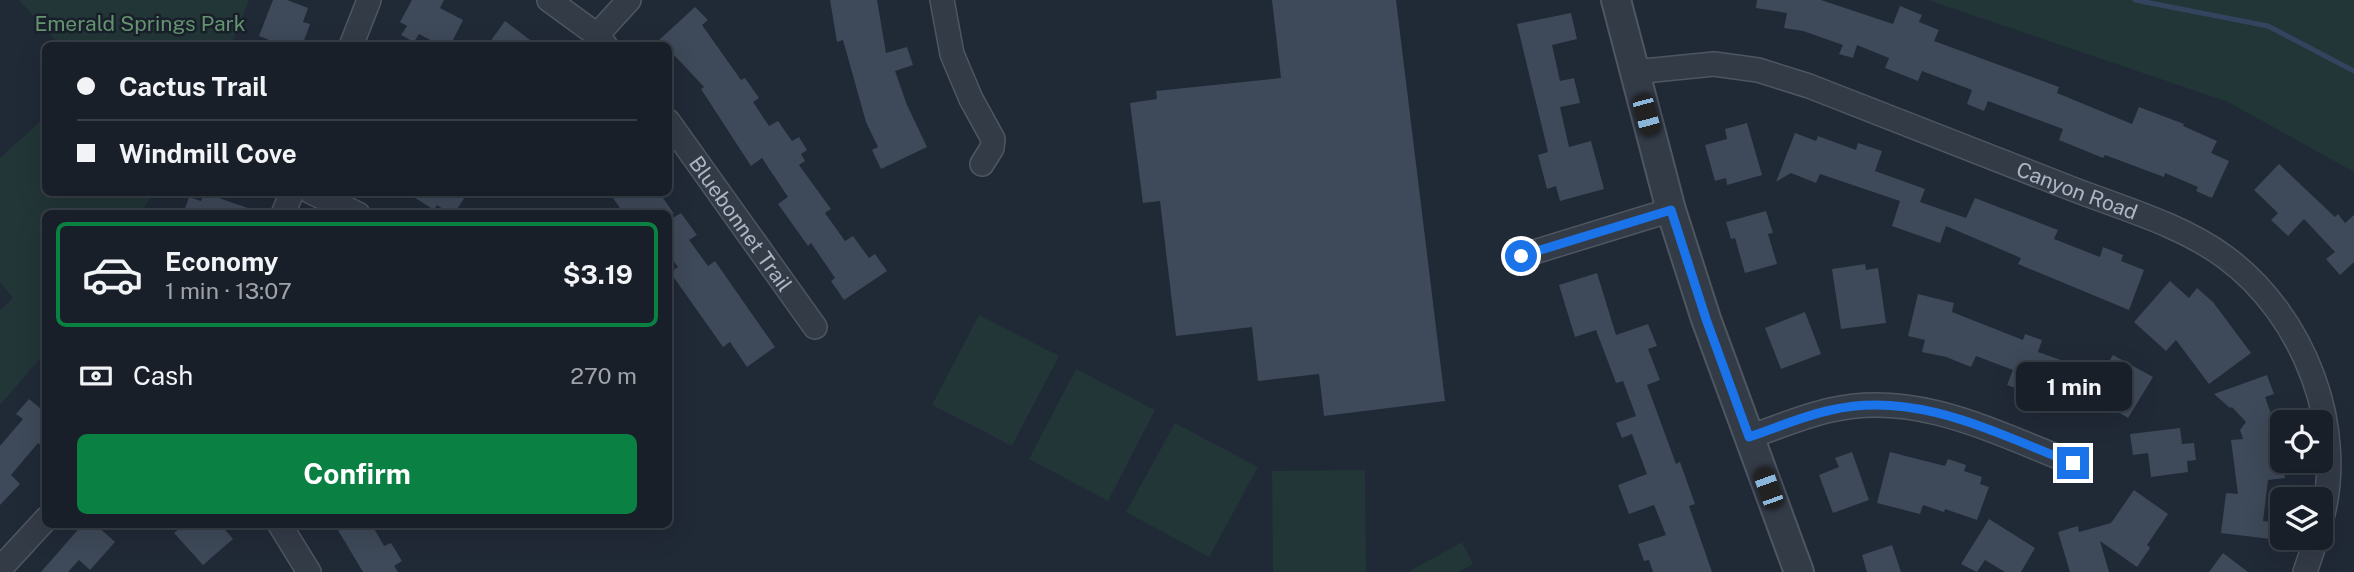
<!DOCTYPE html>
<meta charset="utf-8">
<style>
:root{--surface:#181f28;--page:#252c34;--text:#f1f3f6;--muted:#9fa2a8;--line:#363d45;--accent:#0b8043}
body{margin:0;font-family:"Public Sans",sans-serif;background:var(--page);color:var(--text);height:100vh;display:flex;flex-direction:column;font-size:26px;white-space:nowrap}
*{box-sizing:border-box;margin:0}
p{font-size:23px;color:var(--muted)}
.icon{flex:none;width:38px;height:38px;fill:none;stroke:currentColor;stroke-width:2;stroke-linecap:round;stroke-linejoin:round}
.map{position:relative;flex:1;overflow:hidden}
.side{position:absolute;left:42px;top:210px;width:630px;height:318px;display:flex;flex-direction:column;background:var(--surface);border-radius:10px;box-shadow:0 7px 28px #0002,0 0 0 2px var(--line)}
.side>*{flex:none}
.top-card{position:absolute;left:42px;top:42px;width:630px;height:154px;border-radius:10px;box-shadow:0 7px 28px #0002,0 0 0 2px var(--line);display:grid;align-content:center;height:154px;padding:0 35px;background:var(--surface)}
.controls{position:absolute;left:2270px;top:410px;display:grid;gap:14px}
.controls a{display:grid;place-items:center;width:63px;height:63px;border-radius:10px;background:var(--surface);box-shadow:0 7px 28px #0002,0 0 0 2px var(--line);font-size:35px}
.end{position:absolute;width:32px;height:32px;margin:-16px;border:9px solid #1a73e8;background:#fff;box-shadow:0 0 0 4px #fff}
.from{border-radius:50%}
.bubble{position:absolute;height:49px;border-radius:10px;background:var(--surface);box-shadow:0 7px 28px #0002,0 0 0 2px var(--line);font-size:23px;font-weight:700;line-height:49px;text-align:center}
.car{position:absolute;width:21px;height:42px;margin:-21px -10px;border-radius:9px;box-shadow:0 0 5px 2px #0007;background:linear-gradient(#222 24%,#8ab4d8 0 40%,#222 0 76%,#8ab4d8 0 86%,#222 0)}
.top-card b{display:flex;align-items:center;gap:24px;height:66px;font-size:26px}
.top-card b+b{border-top:2px solid var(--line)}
.top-card i{width:18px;height:18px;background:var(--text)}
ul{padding:12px 0 0;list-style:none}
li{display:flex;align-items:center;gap:21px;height:105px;margin:0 14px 10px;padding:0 21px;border:4px solid transparent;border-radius:10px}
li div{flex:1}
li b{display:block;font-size:26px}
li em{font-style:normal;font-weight:700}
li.active{border-color:var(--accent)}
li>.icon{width:63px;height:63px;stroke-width:1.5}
.pay{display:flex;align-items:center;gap:18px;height:77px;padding:0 35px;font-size:26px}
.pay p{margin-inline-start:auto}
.primary-button{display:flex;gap:14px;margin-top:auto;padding:14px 35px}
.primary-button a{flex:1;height:80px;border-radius:10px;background:var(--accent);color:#fff;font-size:28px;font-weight:700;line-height:80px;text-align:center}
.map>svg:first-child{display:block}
.green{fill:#223537}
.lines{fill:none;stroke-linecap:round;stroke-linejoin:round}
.stream{stroke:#33445e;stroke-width:5}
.building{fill:#3e4959}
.minor-casing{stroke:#4e5662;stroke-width:26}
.tertiary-casing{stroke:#4e5662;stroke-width:32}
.minor{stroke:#333b47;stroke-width:23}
.tertiary{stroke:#333b47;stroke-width:28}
.route{stroke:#1a73e8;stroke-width:9}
.labels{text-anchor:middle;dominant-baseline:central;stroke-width:5;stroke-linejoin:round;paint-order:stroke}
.park-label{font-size:21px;fill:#659470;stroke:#19202b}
.street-label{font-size:21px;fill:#adb6c4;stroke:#19202b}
</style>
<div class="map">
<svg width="2354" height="572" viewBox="0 0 2354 572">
<rect width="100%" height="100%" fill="#202936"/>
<g class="green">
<polygon points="19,0 249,0 231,46 60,45"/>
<polygon points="1928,0 2354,0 2354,172 2228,102"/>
<polygon points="45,117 46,192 153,193 141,213 46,214 45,353 0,405 0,310 13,298 0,282 0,158"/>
<polygon points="979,315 1059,356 1012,446 932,405"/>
<polygon points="1076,369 1155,410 1108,501 1029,459"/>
<polygon points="1175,423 1258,467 1209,557 1126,512"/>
<polygon points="1365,470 1366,572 1273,572 1272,471"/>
<polygon points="1462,542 1473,564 1458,572 1408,572"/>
</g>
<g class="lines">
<polyline class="stream" points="2135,0 2268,26 2354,71"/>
</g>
<g class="building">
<polygon points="273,0 287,0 308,8 303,22 310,24 302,46 285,46 259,36"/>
<polygon points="412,0 444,0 440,8 463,20 450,46 442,46 419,34 414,42 401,35 407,26 400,22"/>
<polygon points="830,0 877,0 886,53 907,47 913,65 895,71 907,105 927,147 881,169 872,150 878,147 866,122 843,40 837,42"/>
<polygon points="1272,0 1396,0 1445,401 1324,416 1319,374 1258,381 1252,327 1176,336 1160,201 1143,203 1130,103 1157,99 1156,91 1281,78"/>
<polygon points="1757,0 1821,0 1893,24 1900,6 1922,15 1919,22 1939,30 1934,41 2059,87 2057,93 2132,124 2139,107 2184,124 2183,126 2217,141 2211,153 2229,161 2212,198 2196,191 2198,187 2165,173 2164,177 2105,155 2103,158 2059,140 2063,129 1988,101 1984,111 1967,104 1972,90 1922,71 1918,81 1885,68 1889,58 1857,45 1853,58 1839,54 1843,45 1803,31 1784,28 1787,13 1756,8"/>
<polygon points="695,7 708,20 702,25 741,80 745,78 759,98 753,102 769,126 778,121 792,141 799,137 807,150 801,154 805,161 799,165 831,209 825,213 845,241 853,236 869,258 875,254 887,271 844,300 831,281 835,278 811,243 808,246 778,204 788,197 762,158 751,166 701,89 704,87 675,56 672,58 668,53 668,46 662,46 658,41"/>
<polygon points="1571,13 1577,39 1552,45 1560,81 1574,78 1580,103 1560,107 1569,147 1591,141 1604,189 1560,201 1556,186 1547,189 1538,155 1548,152 1517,24"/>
<polygon points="505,21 538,46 487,46"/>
<polygon points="1747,123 1762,175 1727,185 1726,178 1715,181 1705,145 1727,139 1725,129"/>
<polygon points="1795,133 1816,141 1818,136 1856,150 1858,143 1882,151 1875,171 1925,189 1920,202 1966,218 1975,198 2058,230 2054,239 2100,257 2103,247 2123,255 2121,261 2144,270 2129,310 2018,264 2021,258 1946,226 1940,243 1892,226 1900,201 1820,174 1816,183 1791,173 1776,182"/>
<polygon points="2279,164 2335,217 2338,214 2345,223 2354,215 2354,262 2340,275 2326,259 2335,252 2304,219 2288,236 2271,220 2278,213 2254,190"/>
<polygon points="406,192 468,192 454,214 450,214 437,205 434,210"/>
<polygon points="609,192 659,192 674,214 624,214"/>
<polygon points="204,193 257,211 257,214 183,214 189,197 201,201"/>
<polygon points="1766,211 1773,233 1768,234 1777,264 1745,273 1735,238 1731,239 1726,222"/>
<polygon points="681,213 697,235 689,240 708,266 715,261 775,347 747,367 730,342 723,347 670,272 678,267 668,253 668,221"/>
<polygon points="1865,264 1866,270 1878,268 1886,323 1841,329 1832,269"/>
<polygon points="1597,273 1616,335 1648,324 1657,346 1648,349 1660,380 1647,385 1676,464 1680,462 1695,504 1689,506 1712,572 1653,572 1649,560 1644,561 1638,544 1666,535 1654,505 1629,514 1618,485 1647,474 1632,434 1622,438 1616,423 1636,416 1623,381 1616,383 1596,330 1575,337 1559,285"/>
<polygon points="2170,281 2189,298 2197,288 2213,302 2251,353 2209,384 2176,340 2166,351 2134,322"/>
<polygon points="1918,294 1954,303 1952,312 2023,340 2025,334 2042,340 2038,352 2101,374 2113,355 2153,377 2128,418 2110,407 2113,403 2073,380 2070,388 2058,384 2052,401 2007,385 2013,370 1976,356 1971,367 1946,357 1922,352 1925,340 1908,336"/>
<polygon points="1805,312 1821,354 1781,369 1765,328"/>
<polygon points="2267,375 2274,394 2265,397 2279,436 2285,478 2268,480 2263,521 2272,522 2270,539 2221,533 2226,493 2238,494 2231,440 2243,439 2240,430 2246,422 2232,407 2230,408 2214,394"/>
<polygon points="29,399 46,413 46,450 38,443 11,475 20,484 0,505 0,446 23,419 16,414"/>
<polygon points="2180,428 2182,444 2194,443 2196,460 2187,461 2188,472 2151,477 2148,453 2133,455 2130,434"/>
<polygon points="1852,452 1869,500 1833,513 1819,475 1839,467 1835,458"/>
<polygon points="1890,452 1945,466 1948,459 1966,465 1964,471 1982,477 1980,484 1989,487 1977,520 1945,509 1944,512 1923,505 1920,514 1877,503"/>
<polygon points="2134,490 2168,514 2147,545 2150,548 2137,567 2100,541 2109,572 2070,572 2058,532 2078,526 2079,532 2111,523"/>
<polygon points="1989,519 2035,548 2021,572 2005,572 1985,560 1977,572 1961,564"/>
<polygon points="82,525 96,525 115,542 90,570 79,560 68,572 41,572"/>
<polygon points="184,525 221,525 233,539 203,565 174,533"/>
<polygon points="335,525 372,525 384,546 391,543 402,561 394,566 398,572 363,572"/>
<polygon points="1892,545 1901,572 1867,572 1862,555"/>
<polygon points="2223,553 2248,572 2209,572"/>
</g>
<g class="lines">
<defs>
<g id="minor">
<polyline points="549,0 597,35 606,46"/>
<polyline points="942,0 952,54 971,99 993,139 992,148 982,164"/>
<polyline points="597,35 629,0"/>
<polyline points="351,46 369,0"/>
<path id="s1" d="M1634,72L1714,64L1758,70L1809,86C1896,120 1983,154 2070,188C2121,208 2180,224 2225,257C2304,315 2349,429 2320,525"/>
<path id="s2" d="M668,121L815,327"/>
<polyline points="311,192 358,214"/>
<polyline points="283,214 292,192"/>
<polyline points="1521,256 1671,210"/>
<path d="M1749,437C1776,428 1803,416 1831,410C1916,390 1996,433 2073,463"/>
<polyline points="280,525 309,572"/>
<polyline points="0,569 46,519"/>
<polyline points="2305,572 2317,537"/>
</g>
<polyline id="tertiary" points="1616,0 1671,210 1706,319 1799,572"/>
</defs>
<use href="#minor" class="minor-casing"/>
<use href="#tertiary" class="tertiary-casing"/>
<use href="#minor" class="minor"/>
<use href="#tertiary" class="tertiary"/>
</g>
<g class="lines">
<path class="route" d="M1521,256L1671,210L1706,319L1749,437C1776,428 1803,416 1831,410C1916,390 1995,433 2073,463"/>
</g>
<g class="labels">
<g class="park-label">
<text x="140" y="23">Emerald Springs Park</text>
</g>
<g class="street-label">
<text stroke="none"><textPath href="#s1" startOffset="466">Canyon Road</textPath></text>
<text stroke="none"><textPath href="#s2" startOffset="126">Bluebonnet Trail</textPath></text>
</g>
</g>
</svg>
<div class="controls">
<a><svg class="icon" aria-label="locate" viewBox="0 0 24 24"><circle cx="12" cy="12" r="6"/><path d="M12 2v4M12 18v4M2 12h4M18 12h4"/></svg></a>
<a><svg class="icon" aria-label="layers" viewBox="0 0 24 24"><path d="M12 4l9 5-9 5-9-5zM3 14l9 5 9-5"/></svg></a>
</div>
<i class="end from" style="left:1521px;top:256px"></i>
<i class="end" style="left:2073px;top:463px"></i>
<div class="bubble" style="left:2016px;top:362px;width:116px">1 min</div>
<i class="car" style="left:1646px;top:115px;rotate:165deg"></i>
<i class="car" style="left:1768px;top:488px;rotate:340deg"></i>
<div class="top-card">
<b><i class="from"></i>Cactus Trail</b>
<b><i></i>Windmill Cove</b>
</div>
<section class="side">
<ul>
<li class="active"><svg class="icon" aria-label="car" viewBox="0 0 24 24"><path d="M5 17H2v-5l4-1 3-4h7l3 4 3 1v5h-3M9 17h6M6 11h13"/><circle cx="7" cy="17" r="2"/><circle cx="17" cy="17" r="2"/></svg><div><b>Economy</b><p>1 min · 13:07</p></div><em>$3.19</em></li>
</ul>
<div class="pay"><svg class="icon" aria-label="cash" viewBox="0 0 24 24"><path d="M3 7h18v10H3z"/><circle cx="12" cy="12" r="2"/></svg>Cash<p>270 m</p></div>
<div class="primary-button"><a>Confirm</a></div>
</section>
</div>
